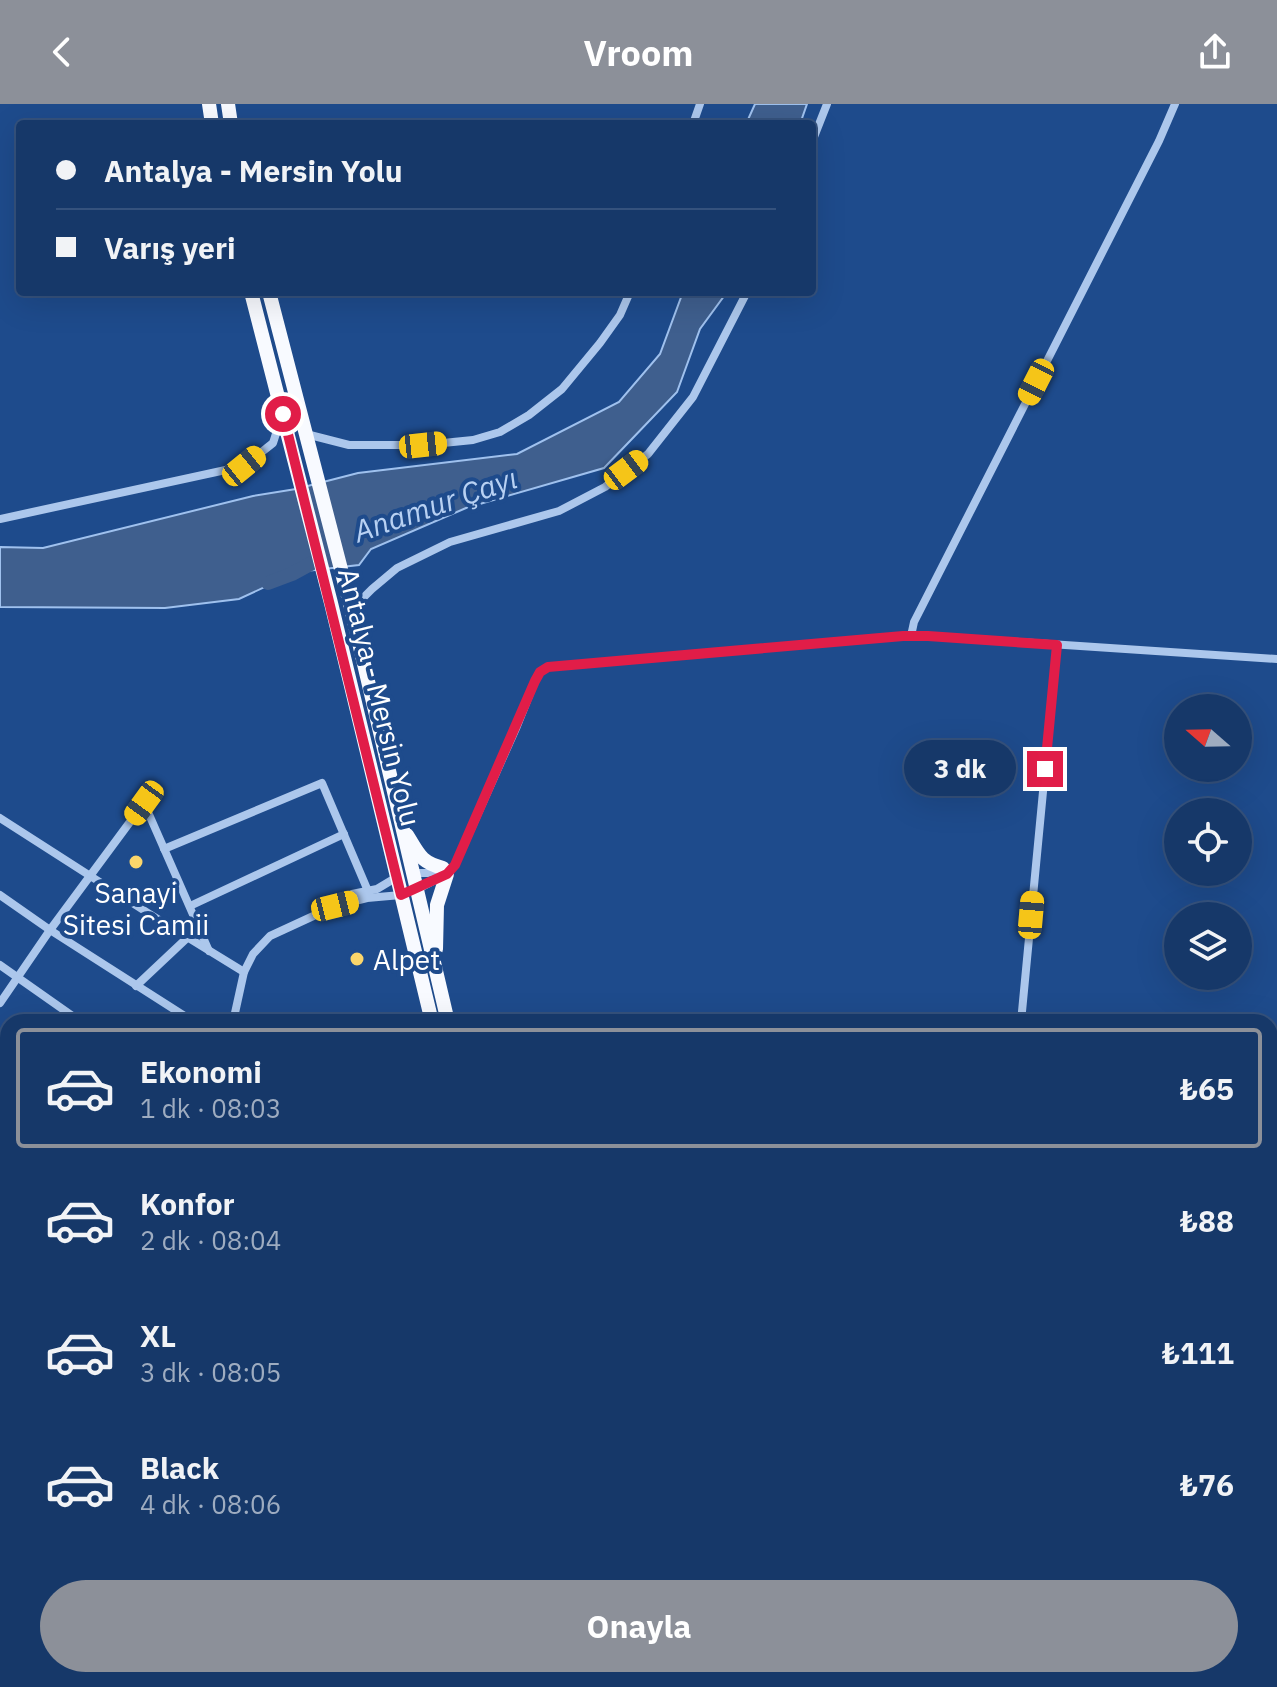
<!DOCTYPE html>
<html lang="tr">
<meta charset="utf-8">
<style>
:root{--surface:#163869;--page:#1f3f6f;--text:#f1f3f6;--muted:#9eacc0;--line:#35527d;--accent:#8c9099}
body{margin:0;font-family:"IBM Plex Sans",sans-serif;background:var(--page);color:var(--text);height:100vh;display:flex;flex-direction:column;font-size:30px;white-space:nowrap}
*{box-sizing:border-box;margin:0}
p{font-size:26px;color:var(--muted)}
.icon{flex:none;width:44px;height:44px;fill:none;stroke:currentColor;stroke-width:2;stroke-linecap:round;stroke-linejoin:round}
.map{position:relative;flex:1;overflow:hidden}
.side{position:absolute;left:0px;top:910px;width:1278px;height:674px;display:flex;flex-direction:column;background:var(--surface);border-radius:24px 24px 0 0;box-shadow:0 8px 32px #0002,0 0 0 2px var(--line)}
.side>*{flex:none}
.hud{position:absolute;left:16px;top:16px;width:800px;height:176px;border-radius:8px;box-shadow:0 8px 32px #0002,0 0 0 2px var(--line);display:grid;align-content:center;height:176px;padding:0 40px;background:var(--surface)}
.needle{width:52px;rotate:290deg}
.controls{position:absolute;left:1164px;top:590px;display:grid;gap:16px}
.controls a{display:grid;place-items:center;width:88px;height:88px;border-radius:50%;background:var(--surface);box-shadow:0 8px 32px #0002,0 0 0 2px var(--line);font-size:40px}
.end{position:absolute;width:36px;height:36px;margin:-18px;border:10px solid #e11d48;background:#fff;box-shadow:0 0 0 4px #fff}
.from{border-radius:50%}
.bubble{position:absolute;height:56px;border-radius:28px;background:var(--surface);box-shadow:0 8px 32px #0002,0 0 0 2px var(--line);font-size:26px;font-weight:700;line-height:56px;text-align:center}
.car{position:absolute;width:24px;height:48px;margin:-24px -12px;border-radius:10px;box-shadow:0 0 6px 2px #0007;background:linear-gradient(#f5c518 24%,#345 0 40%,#f5c518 0 76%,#345 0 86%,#f5c518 0)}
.hud b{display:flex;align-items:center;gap:28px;height:76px;font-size:30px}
.hud b+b{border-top:2px solid var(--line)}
.hud i{width:20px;height:20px;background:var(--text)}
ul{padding:14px 0 0;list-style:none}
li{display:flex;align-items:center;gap:24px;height:120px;margin:0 16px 12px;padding:0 24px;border:4px solid transparent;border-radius:8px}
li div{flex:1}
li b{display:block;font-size:30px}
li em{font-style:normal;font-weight:700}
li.selected{border-color:var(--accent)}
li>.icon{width:72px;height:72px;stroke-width:1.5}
.primary-button{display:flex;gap:16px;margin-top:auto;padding:16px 40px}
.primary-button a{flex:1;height:92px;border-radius:48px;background:var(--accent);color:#fff;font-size:32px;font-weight:700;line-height:92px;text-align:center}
header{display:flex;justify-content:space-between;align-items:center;height:104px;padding:0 40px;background:var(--accent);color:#fff;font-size:36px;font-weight:700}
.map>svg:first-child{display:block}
.water{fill:#3f5f8e;stroke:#9fc1ee;stroke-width:2}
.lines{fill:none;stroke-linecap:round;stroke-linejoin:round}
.stream{stroke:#9fc1ee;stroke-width:2}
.river{stroke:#3f5f8e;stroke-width:14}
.minor{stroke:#acc7ec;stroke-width:8}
.trunk{stroke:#f8faff;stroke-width:14}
.route{stroke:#e11d48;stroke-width:10}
.poi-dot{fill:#fbd66b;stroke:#1e4b8c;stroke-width:3}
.labels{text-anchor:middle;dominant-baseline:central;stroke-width:8;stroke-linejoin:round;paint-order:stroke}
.street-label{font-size:28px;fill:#fff;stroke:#1e4b8c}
.poi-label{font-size:28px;fill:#fff;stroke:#1e4b8c}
.water-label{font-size:30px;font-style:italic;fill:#b8d1f3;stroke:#1e4b8c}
</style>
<header><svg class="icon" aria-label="back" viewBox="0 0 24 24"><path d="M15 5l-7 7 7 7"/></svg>Vroom<svg class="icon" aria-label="share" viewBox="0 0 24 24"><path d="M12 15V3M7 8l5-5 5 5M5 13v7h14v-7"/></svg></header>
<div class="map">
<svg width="1277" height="1583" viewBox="0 0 1277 1583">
<rect width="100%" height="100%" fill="#1e4b8c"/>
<g class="water">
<polygon points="755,0 807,0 800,20 746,20"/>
<polygon points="683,188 727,188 700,225 677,288 604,364 466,404 371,445 359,461 297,468 239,495 165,504 0,503 0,443 43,444 253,392 296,385 358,369 517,350 619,298 660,250"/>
</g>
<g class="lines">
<polyline class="stream" points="1270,1460 1277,1462"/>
<polyline class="river" points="268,479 292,470 314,458"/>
<g class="minor">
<polyline points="693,20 700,0"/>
<polyline points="812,38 827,0"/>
<polyline points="306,330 349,341 423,341 473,336 500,328 529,311 562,285 600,239 620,211 630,188"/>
<polyline points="0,415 244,362 273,339 281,314"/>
<polyline points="351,506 372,485 397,464 450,438 559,407 605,383 648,350 693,293 747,188"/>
<polyline points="911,532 914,518 1159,37 1175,0"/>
<polyline points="0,714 148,809 244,868"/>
<polyline points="164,745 322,679 368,787"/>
<polyline points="413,769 427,769 443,765"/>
<polyline points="416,786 447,770 455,761 517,622 535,577 540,568 548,563 903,532 928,532 1277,555"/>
<polyline points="0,791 50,826 194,918"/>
<polyline points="343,800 367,794 401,791"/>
<polyline points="190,802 344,730"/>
<polyline points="0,861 81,918"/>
<polyline points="136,882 187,834"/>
<polyline points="0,899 50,826 144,699 209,847"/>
<polyline points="233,918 244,868 253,850 270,832 335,802 352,790 377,785 397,773"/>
<polyline points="1021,918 1057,541"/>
<polyline points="0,932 8,938"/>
<polyline points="0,1001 8,1007"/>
<polyline points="0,1070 8,1068"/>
<polyline points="0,1162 8,1145"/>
<polyline points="0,1404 8,1405"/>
<polyline points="1270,1453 1277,1455"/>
<polyline points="221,1583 221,1576"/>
<polyline points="243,1583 254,1576"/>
</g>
<g class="trunk">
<polyline points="209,0 212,20"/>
<polyline points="228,0 231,20"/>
<polyline points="251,188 331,499 432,918"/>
<polyline points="269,188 349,496 448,918"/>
<path d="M407,731C419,750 420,758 443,764"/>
<polyline points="436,845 437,801 447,770"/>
<polyline points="596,1576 597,1583"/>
<polyline points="611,1576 613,1583"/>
</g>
</g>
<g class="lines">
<polyline class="route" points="283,310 401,791 447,770 455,761 535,577 540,568 548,563 903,532 928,532 1057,541 1045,665"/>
</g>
<g class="poi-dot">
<circle cx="136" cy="758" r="8"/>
<circle cx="357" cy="855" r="8"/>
</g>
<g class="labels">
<g class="street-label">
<text transform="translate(380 593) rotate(76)">Antalya - Mersin Yolu</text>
</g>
<g class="poi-label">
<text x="136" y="788">Sanayi<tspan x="136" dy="32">Sitesi Camii</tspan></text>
<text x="373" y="855" text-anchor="start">Alpet</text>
</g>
<g class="water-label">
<text transform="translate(435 400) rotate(-19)">Anamur Çayı</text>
</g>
</g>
</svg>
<div class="controls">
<a><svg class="needle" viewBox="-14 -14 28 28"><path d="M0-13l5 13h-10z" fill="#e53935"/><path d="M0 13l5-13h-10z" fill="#9eacc0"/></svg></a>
<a><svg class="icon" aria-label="locate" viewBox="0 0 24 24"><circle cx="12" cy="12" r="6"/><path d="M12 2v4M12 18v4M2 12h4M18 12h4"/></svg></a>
<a><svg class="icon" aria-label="layers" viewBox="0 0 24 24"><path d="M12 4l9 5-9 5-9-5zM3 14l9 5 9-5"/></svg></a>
</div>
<i class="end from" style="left:283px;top:310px"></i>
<i class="end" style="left:1045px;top:665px"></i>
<div class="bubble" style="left:904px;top:636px;width:112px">3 dk</div>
<i class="car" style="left:1036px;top:278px;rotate:207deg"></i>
<i class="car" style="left:423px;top:341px;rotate:84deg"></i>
<i class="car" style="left:244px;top:362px;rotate:51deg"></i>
<i class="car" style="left:626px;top:366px;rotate:53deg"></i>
<i class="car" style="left:144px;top:699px;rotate:216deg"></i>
<i class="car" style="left:335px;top:802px;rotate:76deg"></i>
<i class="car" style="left:1031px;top:811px;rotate:5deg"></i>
<div class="hud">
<b><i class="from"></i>Antalya - Mersin Yolu</b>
<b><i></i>Varış yeri</b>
</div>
<section class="side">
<ul>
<li class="selected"><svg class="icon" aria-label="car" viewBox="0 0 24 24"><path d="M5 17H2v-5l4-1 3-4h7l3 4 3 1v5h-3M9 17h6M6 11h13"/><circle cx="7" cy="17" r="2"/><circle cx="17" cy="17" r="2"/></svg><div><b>Ekonomi</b><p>1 dk · 08:03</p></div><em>₺65</em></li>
<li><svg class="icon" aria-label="car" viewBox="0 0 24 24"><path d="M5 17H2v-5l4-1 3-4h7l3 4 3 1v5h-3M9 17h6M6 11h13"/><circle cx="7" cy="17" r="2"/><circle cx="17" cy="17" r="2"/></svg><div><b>Konfor</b><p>2 dk · 08:04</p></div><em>₺88</em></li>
<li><svg class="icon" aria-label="car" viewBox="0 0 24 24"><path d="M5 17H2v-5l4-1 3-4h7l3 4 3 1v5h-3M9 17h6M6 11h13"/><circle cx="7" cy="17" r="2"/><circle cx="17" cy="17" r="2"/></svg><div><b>XL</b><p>3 dk · 08:05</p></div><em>₺111</em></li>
<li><svg class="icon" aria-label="car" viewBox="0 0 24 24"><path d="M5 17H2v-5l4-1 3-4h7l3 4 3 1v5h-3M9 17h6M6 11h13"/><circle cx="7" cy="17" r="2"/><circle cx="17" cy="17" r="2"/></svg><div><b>Black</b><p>4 dk · 08:06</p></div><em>₺76</em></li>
</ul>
<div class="primary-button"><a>Onayla</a></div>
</section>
</div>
